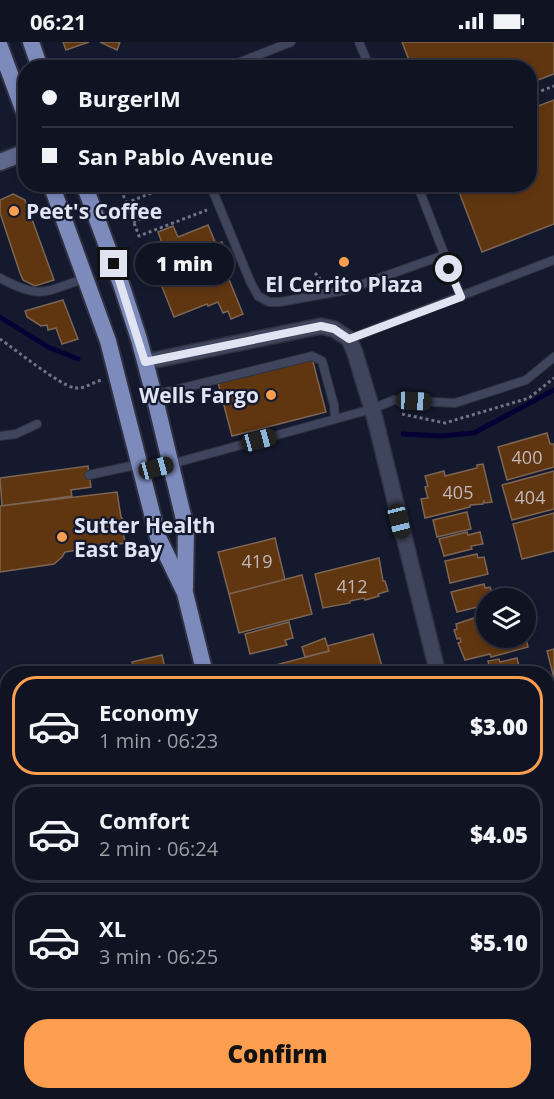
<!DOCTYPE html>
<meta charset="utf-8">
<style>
:root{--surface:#0f1322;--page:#1d202f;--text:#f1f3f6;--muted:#9b9ea5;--line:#2f3240;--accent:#fb9e50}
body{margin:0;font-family:"Open Sans",sans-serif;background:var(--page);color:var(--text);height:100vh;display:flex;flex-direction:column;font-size:22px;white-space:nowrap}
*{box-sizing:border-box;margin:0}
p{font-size:20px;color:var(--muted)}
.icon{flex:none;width:33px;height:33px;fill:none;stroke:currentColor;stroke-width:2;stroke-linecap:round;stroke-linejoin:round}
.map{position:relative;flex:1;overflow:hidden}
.sheet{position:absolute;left:0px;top:624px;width:555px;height:434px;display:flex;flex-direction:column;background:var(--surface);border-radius:24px 24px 0 0;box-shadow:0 3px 9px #0003,0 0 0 2px var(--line)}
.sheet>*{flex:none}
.guide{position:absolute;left:18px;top:18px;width:519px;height:132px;border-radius:24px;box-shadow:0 3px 9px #0003,0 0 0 2px var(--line);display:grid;align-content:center;height:132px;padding:0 24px;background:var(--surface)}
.controls{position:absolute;left:476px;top:546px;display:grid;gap:12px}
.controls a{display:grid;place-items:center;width:60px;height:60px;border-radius:50%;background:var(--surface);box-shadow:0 3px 9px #0003,0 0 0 2px var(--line);font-size:30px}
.end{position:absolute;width:27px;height:27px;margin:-14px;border:8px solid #e0e4f2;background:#111;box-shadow:0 0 0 3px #111}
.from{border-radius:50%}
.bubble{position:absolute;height:42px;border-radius:21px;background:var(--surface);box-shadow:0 3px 9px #0003,0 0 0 2px var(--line);font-size:20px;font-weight:800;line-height:42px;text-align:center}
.car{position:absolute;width:18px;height:36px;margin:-18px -9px;border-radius:8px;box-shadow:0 0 4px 2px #0007;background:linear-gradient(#222 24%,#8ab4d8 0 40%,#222 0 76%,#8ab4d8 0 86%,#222 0)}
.guide b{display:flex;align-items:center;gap:21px;height:57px;font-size:22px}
.guide b+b{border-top:2px solid var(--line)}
.guide i{width:15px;height:15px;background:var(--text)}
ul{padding:10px 0 0;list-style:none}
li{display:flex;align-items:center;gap:18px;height:99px;margin:0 12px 9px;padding:0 12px;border:3px solid var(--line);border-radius:24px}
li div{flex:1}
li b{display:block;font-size:22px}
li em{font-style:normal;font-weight:800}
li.selected{border-color:var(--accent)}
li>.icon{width:54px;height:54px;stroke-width:1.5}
.button{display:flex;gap:12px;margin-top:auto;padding:12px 24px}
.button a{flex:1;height:69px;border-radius:24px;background:var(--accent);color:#111;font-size:24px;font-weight:800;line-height:69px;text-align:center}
.status{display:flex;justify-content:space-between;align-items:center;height:42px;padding:0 30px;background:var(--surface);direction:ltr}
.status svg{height:16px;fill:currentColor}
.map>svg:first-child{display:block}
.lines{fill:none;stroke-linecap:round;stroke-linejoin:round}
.stream{stroke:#050135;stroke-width:5}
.building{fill:#603610;stroke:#7c6554;stroke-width:1.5}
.service-casing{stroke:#2f3140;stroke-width:10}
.minor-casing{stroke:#2f3140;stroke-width:18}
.secondary-casing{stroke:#2f3140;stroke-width:20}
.primary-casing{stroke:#2f3140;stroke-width:20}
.path{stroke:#707486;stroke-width:3;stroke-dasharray:3 3;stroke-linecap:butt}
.service{stroke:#3f455c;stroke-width:8}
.minor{stroke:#3f455c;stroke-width:15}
.secondary{stroke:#5e688c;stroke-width:16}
.primary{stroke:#7c8abc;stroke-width:16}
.route{stroke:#e0e4f2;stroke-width:8}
.poi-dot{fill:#fb9e50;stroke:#14192d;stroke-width:2}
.labels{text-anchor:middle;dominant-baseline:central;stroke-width:4.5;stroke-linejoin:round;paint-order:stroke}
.number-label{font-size:18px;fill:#c0b8ba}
.poi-label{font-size:21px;font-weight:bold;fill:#e0e4f2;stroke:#14192d;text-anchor:start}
</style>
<div class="status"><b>06:21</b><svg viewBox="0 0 49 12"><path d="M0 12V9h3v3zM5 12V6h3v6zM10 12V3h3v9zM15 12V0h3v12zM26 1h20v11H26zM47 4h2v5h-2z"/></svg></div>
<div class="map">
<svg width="554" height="1057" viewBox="0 0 554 1057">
<rect width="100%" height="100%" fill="#14192d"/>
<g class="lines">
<g class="stream">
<polyline points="0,275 48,305 78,317"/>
<polyline points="403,392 441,394 474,391 554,348"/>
</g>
</g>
<g class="building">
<polygon points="63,0 89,0 66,8"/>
<polygon points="100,0 120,0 117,8"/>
<polygon points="402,0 554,0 554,32 530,41 530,26 412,26"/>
<polygon points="554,58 554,182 482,210 456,142 530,142 530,67"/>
<polygon points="13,152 25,158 54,238 35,244 23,238 20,231 0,171 0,158"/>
<polygon points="208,183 216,202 222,200 232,227 226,230 243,272 231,277 228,269 223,271 218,260 208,264 207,262 174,275 147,207 162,201 158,190 173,184 178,195"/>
<polygon points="63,258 78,297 62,302 56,286 48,288 47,283 41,284 27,275 25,269"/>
<polygon points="311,312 326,370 232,394 217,337"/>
<polygon points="547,391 550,402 554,402 554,425 507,438 498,405"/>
<polygon points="483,422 492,460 485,461 484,459 483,462 470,463 470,465 425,476 421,457 428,456 425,445 428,444 425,434 444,429 445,434 477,426 477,423"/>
<polygon points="88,424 91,445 71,448 72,454 2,464 0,436"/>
<polygon points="554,429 554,467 512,478 502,443"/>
<polygon points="117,450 121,475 126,482 123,489 125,501 65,510 62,515 54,522 0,530 0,464"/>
<polygon points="467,470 471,487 437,495 433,478"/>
<polygon points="554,471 554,509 522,517 513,482"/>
<polygon points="467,490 468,493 480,490 483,502 471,504 472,507 444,514 439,497"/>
<polygon points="275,496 285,538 229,552 218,510"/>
<polygon points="477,512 478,516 484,515 488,532 450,541 445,519"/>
<polygon points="379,516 383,539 385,539 388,549 378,552 379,554 365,558 364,556 350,559 350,561 323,566 315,532"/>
<polygon points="302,533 312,572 239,591 229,552"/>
<polygon points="484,542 485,546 490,545 494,555 486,556 486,563 457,570 451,550"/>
<polygon points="486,573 486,596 525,596 525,592 528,605 491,615 490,612 465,618 458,601 461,600 460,596 457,597 454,588 457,587 456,582 477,575 478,577 480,576 480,574"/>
<polygon points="289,580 293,596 285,598 287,603 250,612 245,592"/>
<polygon points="373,592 384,632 254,632 253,629 329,609 327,604"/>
<polygon points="325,596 329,609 305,615 302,605"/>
<polygon points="554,607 554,636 547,609"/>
<polygon points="162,613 166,630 135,632 132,620"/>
<polygon points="517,616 521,632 466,632 466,629 489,623 488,619 499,617 500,620"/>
<polygon points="553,753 554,773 548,775 548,755"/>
<polygon points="554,773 554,784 548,786 548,775"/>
<polygon points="551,819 554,830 554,852 553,855 548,856 548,820"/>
<polygon points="554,860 554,879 548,881 548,862"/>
<polygon points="554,883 554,918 548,919 548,885"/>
<polygon points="8,904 8,925 0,927 0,906"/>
<polygon points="554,923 554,942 550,943 548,925"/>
<polygon points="8,933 8,966 0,967 0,934"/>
<polygon points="8,973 8,992 0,994 0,975"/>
<polygon points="8,998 8,1023 0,1025 0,1000"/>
<polygon points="142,1050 182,1050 184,1057 114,1057"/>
<polygon points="186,1050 217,1050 219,1057 187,1057"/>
<polygon points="357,1050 382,1050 384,1057 359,1057"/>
<polygon points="481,1050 512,1050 508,1051 510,1057 474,1057 482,1054"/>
</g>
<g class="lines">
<defs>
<g id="service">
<polyline points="359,0 370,26"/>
<polyline points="190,26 202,21 233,23 291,0"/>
<polyline points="210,142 250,239 258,254 269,260 280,260 346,248 444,213"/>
<polyline points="417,142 461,255"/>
<path d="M0,236C41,258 44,250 86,236"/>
<polyline points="349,297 554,218"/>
<polyline points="154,353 312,314 322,319 334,363 335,377"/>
<polyline points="0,394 16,392 37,382"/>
<polyline points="142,430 372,367 394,358 455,361 526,338 554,315"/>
<polyline points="89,433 140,422"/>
</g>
<g id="minor">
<polyline points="145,320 321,284 334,287 349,297 355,311 375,377 438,632"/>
<polyline points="548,707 554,705"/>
<polyline points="0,734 8,764"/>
<polyline points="78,1050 79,1057"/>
<polyline points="545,1050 547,1057"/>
<polyline points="0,1056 24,1050"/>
</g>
<polyline id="secondary" points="0,120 26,110"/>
<g id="primary">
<polyline points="31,0 40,26"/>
<polyline points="0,5 26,75"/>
<polyline points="51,142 108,299 158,495 185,551 205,632"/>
<polyline points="84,142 121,242 139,297 156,361 186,486 185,546"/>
<polyline points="311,1050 313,1057"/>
</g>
</defs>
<use href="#service" class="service-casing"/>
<use href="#minor" class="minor-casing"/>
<use href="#secondary" class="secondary-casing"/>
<use href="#primary" class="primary-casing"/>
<g class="path">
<polyline points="530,53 554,44"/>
<polyline points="119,142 139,194 207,168"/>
<polyline points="126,161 154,150"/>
<polyline points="133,180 161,169"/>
<polyline points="315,231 321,238"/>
<path d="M0,297C16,308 59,343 75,346C85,347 93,340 102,338"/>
<polyline points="402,372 445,381 529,356 554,336"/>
</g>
<use href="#service" class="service"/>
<use href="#minor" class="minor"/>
<use href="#secondary" class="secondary"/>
<use href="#primary" class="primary"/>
</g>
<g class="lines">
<polyline class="route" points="114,222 145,320 321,284 334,287 349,297 461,255 449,227"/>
</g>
<g class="poi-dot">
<circle cx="14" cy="169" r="6"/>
<circle cx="344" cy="220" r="6"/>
<circle cx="271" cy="353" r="6"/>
<circle cx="62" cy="495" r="6"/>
</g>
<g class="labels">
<g class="number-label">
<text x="527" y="415">400</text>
<text x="458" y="450">405</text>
<text x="530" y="455">404</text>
<text x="257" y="519">419</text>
<text x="352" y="544">412</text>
</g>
<g class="poi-label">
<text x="26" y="169">Peet's Coffee</text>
<text x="344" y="242" text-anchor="middle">El Cerrito Plaza</text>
<text x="259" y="353" text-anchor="end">Wells Fargo</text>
<text x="74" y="483">Sutter Health<tspan x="74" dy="24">East Bay</tspan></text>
</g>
</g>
</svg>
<div class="controls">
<a><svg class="icon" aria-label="layers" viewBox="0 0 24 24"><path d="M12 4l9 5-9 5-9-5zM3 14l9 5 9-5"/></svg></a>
</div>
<i class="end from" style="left:449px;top:227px"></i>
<i class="end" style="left:114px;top:222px"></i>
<div class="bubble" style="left:135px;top:201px;width:99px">1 min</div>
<i class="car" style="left:414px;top:359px;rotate:93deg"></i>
<i class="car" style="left:259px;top:398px;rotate:75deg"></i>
<i class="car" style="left:156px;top:426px;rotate:75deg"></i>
<i class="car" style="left:399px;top:479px;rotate:166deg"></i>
<div class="guide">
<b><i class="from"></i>BurgerIM</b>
<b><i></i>San Pablo Avenue</b>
</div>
<section class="sheet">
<ul>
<li class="selected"><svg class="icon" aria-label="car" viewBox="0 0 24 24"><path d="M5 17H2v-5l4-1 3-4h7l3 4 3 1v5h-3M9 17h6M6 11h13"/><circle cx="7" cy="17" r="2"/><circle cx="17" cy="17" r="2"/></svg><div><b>Economy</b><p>1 min · 06:23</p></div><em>$3.00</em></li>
<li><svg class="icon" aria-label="car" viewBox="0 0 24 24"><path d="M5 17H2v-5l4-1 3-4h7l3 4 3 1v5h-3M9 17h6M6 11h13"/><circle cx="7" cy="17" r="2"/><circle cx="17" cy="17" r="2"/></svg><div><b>Comfort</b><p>2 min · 06:24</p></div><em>$4.05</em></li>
<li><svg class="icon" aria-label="car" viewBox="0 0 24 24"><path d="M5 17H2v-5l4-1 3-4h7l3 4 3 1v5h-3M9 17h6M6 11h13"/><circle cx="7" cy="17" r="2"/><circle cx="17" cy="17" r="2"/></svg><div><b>XL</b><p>3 min · 06:25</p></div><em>$5.10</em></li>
</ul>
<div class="button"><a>Confirm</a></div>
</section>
</div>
